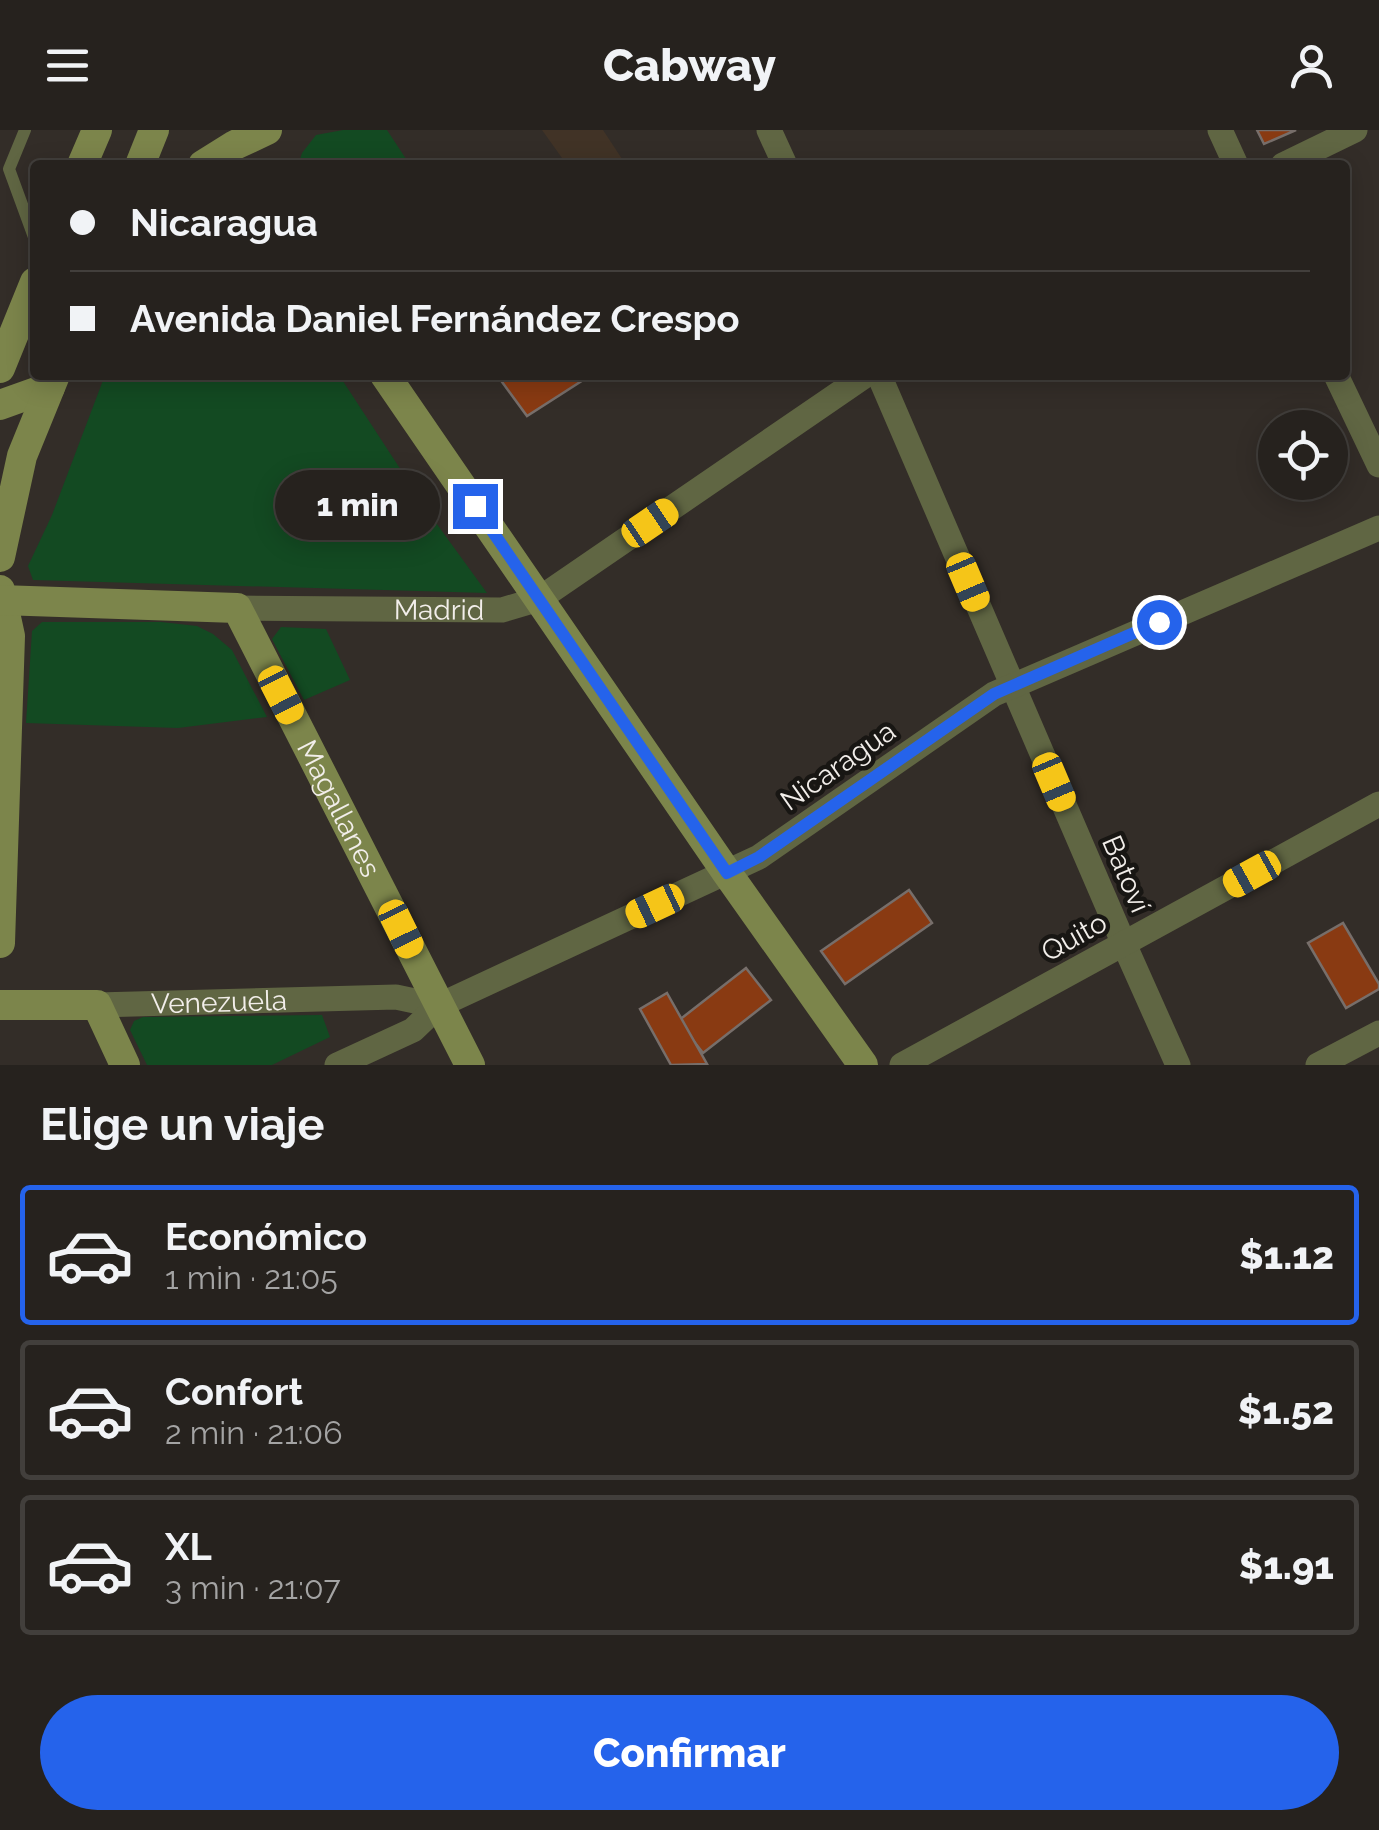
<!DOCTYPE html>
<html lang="es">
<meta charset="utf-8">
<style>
:root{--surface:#26221e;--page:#2e2a27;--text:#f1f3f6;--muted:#a4a4a4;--line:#423f3c;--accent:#2563eb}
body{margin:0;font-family:Raleway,sans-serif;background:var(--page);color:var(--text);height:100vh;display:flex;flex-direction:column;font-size:38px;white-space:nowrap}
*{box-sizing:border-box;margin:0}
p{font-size:32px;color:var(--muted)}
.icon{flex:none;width:55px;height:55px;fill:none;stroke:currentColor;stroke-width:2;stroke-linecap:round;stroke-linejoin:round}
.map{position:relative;height:935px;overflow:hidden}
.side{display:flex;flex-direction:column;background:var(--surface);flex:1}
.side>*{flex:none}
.top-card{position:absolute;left:30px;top:30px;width:1320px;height:220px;border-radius:10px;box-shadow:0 5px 25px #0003,0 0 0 2px var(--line);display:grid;align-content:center;height:220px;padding:0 40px;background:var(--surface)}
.fabs{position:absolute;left:1258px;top:280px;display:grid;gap:20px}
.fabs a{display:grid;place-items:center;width:90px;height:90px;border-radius:50%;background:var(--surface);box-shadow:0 5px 25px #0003,0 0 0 2px var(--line);font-size:50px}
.end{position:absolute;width:45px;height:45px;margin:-22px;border:12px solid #2563eb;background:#fff;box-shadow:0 0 0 5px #fff}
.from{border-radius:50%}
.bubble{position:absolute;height:70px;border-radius:35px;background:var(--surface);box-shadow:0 5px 25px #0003,0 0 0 2px var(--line);font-size:32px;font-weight:800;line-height:70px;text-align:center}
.car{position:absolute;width:30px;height:60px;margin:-30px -15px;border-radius:12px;box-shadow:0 0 8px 2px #0007;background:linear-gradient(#f5c518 24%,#345 0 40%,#f5c518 0 76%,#345 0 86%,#f5c518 0)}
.top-card b{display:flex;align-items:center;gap:35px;height:95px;font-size:38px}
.top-card b+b{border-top:2px solid var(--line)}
.top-card i{width:25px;height:25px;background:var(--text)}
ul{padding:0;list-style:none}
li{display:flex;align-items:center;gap:30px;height:140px;margin:0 20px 15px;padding:0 20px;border:5px solid var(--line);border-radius:10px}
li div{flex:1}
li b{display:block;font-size:38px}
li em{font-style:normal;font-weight:800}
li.active{border-color:var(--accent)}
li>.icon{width:90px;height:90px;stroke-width:1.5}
h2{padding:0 40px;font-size:45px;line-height:120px}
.button{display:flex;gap:20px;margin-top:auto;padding:20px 40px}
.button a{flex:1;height:115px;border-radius:60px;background:var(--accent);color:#fff;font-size:40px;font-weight:800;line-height:115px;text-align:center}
header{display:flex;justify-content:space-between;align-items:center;height:130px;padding:0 40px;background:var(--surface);font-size:45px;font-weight:800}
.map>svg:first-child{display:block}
.education{fill:#413326}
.green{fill:#134a22}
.building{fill:#893a12;stroke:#776e6a;stroke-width:2.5}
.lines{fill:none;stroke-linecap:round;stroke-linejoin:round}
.lane{stroke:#606643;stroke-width:12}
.street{stroke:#606643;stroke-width:25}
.secondary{stroke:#7c854b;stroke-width:30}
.route{stroke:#2563eb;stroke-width:12}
.labels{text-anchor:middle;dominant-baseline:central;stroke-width:9;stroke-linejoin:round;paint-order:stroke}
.street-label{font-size:28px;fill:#f2eeea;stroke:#181613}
</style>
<header><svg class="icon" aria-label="menu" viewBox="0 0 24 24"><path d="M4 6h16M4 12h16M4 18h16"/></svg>Cabway<svg class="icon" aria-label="person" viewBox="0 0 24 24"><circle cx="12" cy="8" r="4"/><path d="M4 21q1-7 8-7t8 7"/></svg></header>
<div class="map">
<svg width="1379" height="935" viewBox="0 0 1379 935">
<rect width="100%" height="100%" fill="#332d28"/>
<polygon class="education" points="542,0 603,0 626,35 567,35"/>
<g class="green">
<polygon points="343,0 387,0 410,35 298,35 302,23 316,5"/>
<polygon points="105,245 339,245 431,386 487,463 33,450 28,436 52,385"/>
<polygon points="42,492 161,492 197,496 213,504 232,520 267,587 178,598 26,593 32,501"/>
<polygon points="281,497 326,499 350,550 304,570 272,509"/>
<polygon points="322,885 330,907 272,935 147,935 130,900 134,891 143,887"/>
</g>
<g class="building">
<polygon points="1257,0 1296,0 1264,14"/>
<polygon points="497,245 591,245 527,286"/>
<polygon points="909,760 932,793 845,854 821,821"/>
<polygon points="1343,793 1379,854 1379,859 1346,878 1308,813"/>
<polygon points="746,838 771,870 703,923 678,891"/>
<polygon points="667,863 707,934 671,935 640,879"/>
</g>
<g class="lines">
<polyline class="lane" points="25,0 9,39 35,110"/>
<g class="street">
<polyline points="769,0 785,35"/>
<polyline points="1220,0 1236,35"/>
<polyline points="1283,35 1355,0"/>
<polyline points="879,245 1124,814 1178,935"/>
<polyline points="1336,245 1379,335"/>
<path id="s1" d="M237,478L502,480L539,469L866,245"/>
<path id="s2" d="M97,875L396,867L438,876"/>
<polyline points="337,935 413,900 438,876 759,727 994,564 1379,398"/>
<polyline points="902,935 1379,674"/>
<polyline points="1318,935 1379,903"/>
</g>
<g class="secondary">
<polyline points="82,35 97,0"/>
<polyline points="140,35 154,0"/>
<polyline points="203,35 235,15 267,0"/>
<polyline points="0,238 35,152"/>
<polyline points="385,245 727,743 863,935"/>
<polyline points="0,275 50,257"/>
<polyline points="0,427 22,326 55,245"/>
<polyline points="0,460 10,506 0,813"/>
<path id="s3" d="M0,470L237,478L470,935"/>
<polyline points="0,875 97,875 125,935"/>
</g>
</g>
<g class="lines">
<polyline class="route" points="475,376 727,743 759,727 994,564 1159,492"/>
</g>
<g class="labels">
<g class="street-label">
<text stroke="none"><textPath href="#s1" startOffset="202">Madrid</textPath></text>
<text transform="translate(838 636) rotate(-35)">Nicaragua</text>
<text stroke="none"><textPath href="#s3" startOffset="462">Magallanes</textPath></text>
<text transform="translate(1126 744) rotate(67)">Batoví</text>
<text transform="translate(1074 807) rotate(-29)">Quito</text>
<text stroke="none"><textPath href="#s2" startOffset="122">Venezuela</textPath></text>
</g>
</g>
</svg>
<div class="fabs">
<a><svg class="icon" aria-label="locate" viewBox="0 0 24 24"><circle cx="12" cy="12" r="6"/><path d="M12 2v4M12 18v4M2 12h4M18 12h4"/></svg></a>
</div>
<i class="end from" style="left:1159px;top:492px"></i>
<i class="end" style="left:475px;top:376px"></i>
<div class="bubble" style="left:275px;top:340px;width:165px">1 min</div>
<i class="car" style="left:650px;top:393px;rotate:56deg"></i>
<i class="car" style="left:968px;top:452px;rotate:157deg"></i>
<i class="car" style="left:281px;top:565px;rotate:153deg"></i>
<i class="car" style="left:1054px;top:652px;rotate:157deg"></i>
<i class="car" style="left:1252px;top:744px;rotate:241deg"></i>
<i class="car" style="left:655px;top:776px;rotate:245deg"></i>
<i class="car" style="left:401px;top:799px;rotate:154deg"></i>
<div class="top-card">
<b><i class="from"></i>Nicaragua</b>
<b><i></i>Avenida Daniel Fernández Crespo</b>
</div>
</div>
<section class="side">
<h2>Elige un viaje</h2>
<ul>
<li class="active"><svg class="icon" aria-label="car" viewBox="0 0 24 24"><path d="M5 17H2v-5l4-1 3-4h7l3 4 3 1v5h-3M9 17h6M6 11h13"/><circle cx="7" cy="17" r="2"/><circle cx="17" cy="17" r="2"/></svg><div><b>Económico</b><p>1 min · 21:05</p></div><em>$1.12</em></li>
<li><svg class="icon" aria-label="car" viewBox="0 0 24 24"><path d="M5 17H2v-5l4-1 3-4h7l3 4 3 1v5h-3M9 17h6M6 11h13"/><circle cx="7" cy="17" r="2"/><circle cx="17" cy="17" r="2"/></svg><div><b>Confort</b><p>2 min · 21:06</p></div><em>$1.52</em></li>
<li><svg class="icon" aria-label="car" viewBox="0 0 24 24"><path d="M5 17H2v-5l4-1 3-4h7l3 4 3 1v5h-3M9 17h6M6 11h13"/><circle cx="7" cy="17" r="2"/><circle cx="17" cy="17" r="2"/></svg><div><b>XL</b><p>3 min · 21:07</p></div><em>$1.91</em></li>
</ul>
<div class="button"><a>Confirmar</a></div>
</section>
